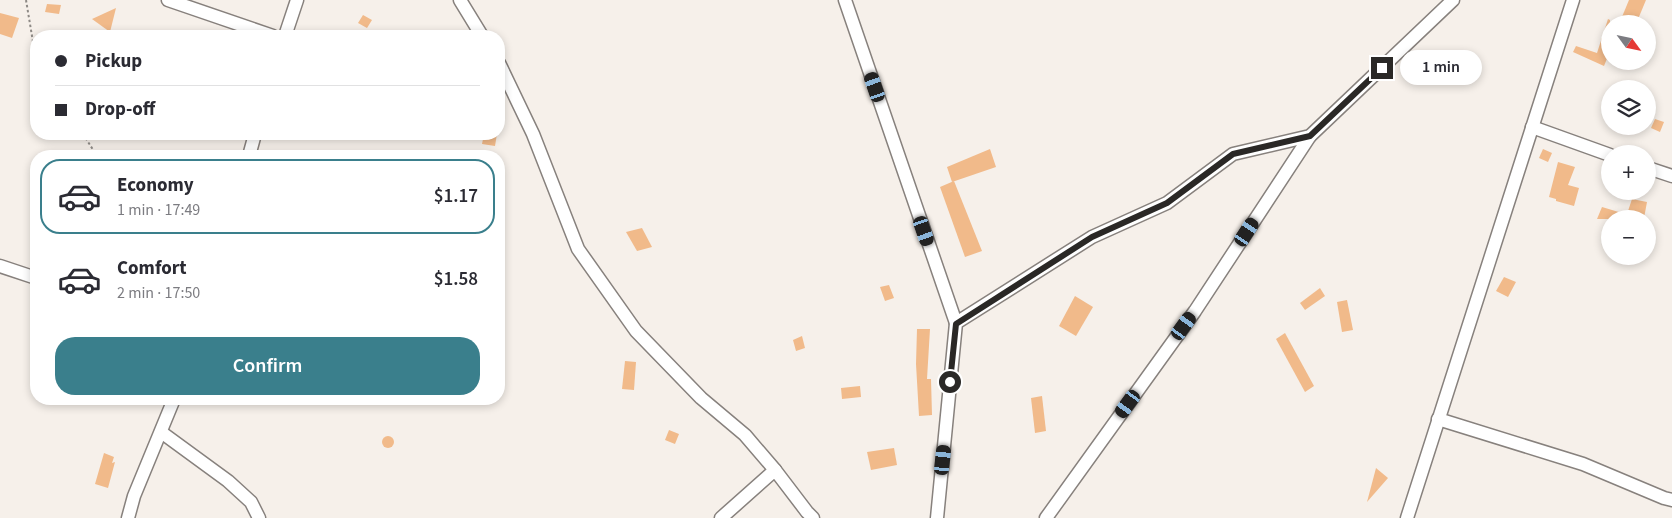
<!DOCTYPE html>
<meta charset="utf-8">
<style>
:root{--surface:#fff;--page:#f7f7f7;--text:#2b2b33;--muted:#7c7c81;--line:#e1e1e2;--accent:#3a7f8c}
body{margin:0;font-family:"Source Sans 3",sans-serif;background:var(--page);color:var(--text);height:100vh;display:flex;flex-direction:column;font-size:19px;white-space:nowrap}
*{box-sizing:border-box;margin:0}
p{font-size:16px;color:var(--muted)}
.icon{flex:none;width:28px;height:28px;fill:none;stroke:currentColor;stroke-width:2;stroke-linecap:round;stroke-linejoin:round}
.map{position:relative;flex:1;overflow:hidden}
.sheet{position:absolute;left:30px;top:150px;width:475px;height:255px;display:flex;flex-direction:column;background:var(--surface);border-radius:20px;box-shadow:0 2px 8px #0003}
.sheet>*{flex:none}
.top-card{position:absolute;left:30px;top:30px;width:475px;height:110px;border-radius:20px;box-shadow:0 2px 8px #0003;display:grid;align-content:center;height:110px;padding:0 25px;background:var(--surface)}
.needle{width:32px;rotate:123deg}
.buttons{position:absolute;left:1601px;top:15px;display:grid;gap:10px}
.buttons a{display:grid;place-items:center;width:55px;height:55px;border-radius:50%;background:var(--surface);box-shadow:0 2px 8px #0003;font-size:25px}
.end{position:absolute;width:22px;height:22px;margin:-11px;border:6px solid #2a2826;background:#fff;box-shadow:0 0 0 2px #fff}
.from{border-radius:50%}
.bubble{position:absolute;height:35px;border-radius:18px;background:var(--surface);box-shadow:0 2px 8px #0003;font-size:16px;font-weight:600;line-height:35px;text-align:center}
.car{position:absolute;width:15px;height:30px;margin:-15px -8px;border-radius:6px;box-shadow:0 0 4px 1px #0007;background:linear-gradient(#222 24%,#8ab4d8 0 40%,#222 0 76%,#8ab4d8 0 86%,#222 0)}
.top-card b{display:flex;align-items:center;gap:18px;height:48px;font-size:19px}
.top-card b+b{border-top:1px solid var(--line)}
.top-card i{width:12px;height:12px;background:var(--text)}
ul{padding:9px 0 0;list-style:none}
li{display:flex;align-items:center;gap:15px;height:75px;margin:0 10px 8px;padding:0 15px;border:2px solid transparent;border-radius:20px}
li div{flex:1}
li b{display:block;font-size:19px}
li em{font-style:normal;font-weight:600}
li.selected{border-color:var(--accent)}
li>.icon{width:45px;height:45px;stroke-width:1.5}
.cta{display:flex;gap:10px;margin-top:auto;padding:10px 25px}
.cta a{flex:1;height:58px;border-radius:20px;background:var(--accent);color:#fff;font-size:20px;font-weight:600;line-height:58px;text-align:center}
.map>svg:first-child{display:block}
.building{fill:#f1ba8a}
.lines{fill:none;stroke-linecap:round;stroke-linejoin:round}
.street-casing{stroke:#87817d;stroke-width:15}
.path{stroke:#8e8a86;stroke-width:2;stroke-dasharray:2.5 2.5;stroke-linecap:butt}
.street{stroke:#fff;stroke-width:12}
.route{stroke:#2a2826;stroke-width:6}
</style>
<div class="map">
<svg width="1672" height="518" viewBox="0 0 1672 518">
<rect width="100%" height="100%" fill="#f6f0ea"/>
<g class="building">
<polygon points="1629,0 1646,0 1636,24 1619,24"/>
<polygon points="47,4 61,5 59,14 45,12"/>
<polygon points="116,8 110,32 92,19"/>
<polygon points="0,13 19,18 12,38 0,34"/>
<polygon points="363,15 372,20 367,28 358,23"/>
<polygon points="1608,19 1610,20 1610,51 1604,66 1573,52 1576,46 1597,53"/>
<polygon points="1655,119 1664,122 1660,132 1651,128"/>
<polygon points="484,134 497,134 495,146 482,144"/>
<polygon points="990,149 996,167 952,182 947,167"/>
<polygon points="1543,149 1552,153 1548,162 1539,158"/>
<polygon points="1558,162 1575,167 1568,185 1579,188 1574,206 1556,201 1556,199 1549,197"/>
<polygon points="954,181 982,251 965,257 940,187"/>
<polygon points="1632,199 1647,202 1644,218 1636,216 1628,211"/>
<polygon points="1602,207 1632,216 1632,219 1597,219"/>
<polygon points="642,228 652,247 637,251 626,232"/>
<polygon points="1504,277 1516,282 1508,297 1496,291"/>
<polygon points="889,285 894,298 885,301 880,287"/>
<polygon points="1320,288 1325,296 1305,310 1300,303"/>
<polygon points="1075,296 1093,307 1076,336 1059,326"/>
<polygon points="1347,300 1353,330 1342,332 1337,302"/>
<polygon points="917,329 930,329 927,379 931,379 932,415 919,416 916,364"/>
<polygon points="1285,333 1314,386 1305,392 1276,339"/>
<polygon points="802,336 805,348 796,351 793,340"/>
<polygon points="625,361 636,362 634,390 622,389"/>
<polygon points="860,386 861,397 842,399 841,388"/>
<polygon points="1042,396 1046,431 1035,433 1031,398"/>
<polygon points="669,430 679,434 675,444 665,440"/>
<circle cx="388" cy="442" r="6"/>
<polygon points="894,448 897,465 871,470 867,452"/>
<polygon points="104,453 114,457 112,463 115,462 108,488 95,484"/>
<polygon points="1376,468 1388,478 1367,502"/>
</g>
<g class="lines">
<defs>
<g id="street">
<polyline points="168,0 273,36"/>
<polyline points="460,0 482,36"/>
<polyline points="845,0 956,323"/>
<polyline points="285,36 297,0"/>
<polyline points="499,63 533,134 578,249 636,331 701,398 745,435 775,470"/>
<polyline points="1532,127 1610,155"/>
<polyline points="249,156 255,134"/>
<polyline points="1648,168 1672,176"/>
<polyline points="0,266 36,278"/>
<polyline points="1438,419 1583,464 1664,498 1672,500"/>
<polyline points="161,432 228,481 251,502 259,518"/>
<polyline points="128,518 134,496 174,399"/>
<polyline points="721,518 775,470 807,512 813,518"/>
<polyline points="937,518 956,323 1092,237 1167,203 1233,154 1310,136 1453,0"/>
<polyline points="1046,518 1195,311 1310,136"/>
<polyline points="1407,518 1573,0"/>
</g>
</defs>
<use href="#street" class="street-casing"/>
<g class="path">
<polyline points="26,0 36,60"/>
<polyline points="83,134 97,156"/>
</g>
<use href="#street" class="street"/>
</g>
<g class="lines">
<polyline class="route" points="950,382 956,324 1092,237 1167,203 1233,154 1310,136 1382,68"/>
</g>
</svg>
<div class="buttons">
<a><svg class="needle" viewBox="-14 -14 28 28"><path d="M0-13l5 13h-10z" fill="#e53935"/><path d="M0 13l5-13h-10z" fill="#7c7c81"/></svg></a>
<a><svg class="icon" aria-label="layers" viewBox="0 0 24 24"><path d="M12 4l9 5-9 5-9-5zM3 14l9 5 9-5"/></svg></a>
<a>+</a>
<a>−</a>
</div>
<i class="end from" style="left:950px;top:382px"></i>
<i class="end" style="left:1382px;top:68px"></i>
<div class="bubble" style="left:1400px;top:50px;width:82px">1 min</div>
<i class="car" style="left:875px;top:87px;rotate:341deg"></i>
<i class="car" style="left:924px;top:231px;rotate:161deg"></i>
<i class="car" style="left:1247px;top:232px;rotate:33deg"></i>
<i class="car" style="left:1184px;top:326px;rotate:36deg"></i>
<i class="car" style="left:1128px;top:404px;rotate:216deg"></i>
<i class="car" style="left:943px;top:460px;rotate:6deg"></i>
<div class="top-card">
<b><i class="from"></i>Pickup</b>
<b><i></i>Drop-off</b>
</div>
<section class="sheet">
<ul>
<li class="selected"><svg class="icon" aria-label="car" viewBox="0 0 24 24"><path d="M5 17H2v-5l4-1 3-4h7l3 4 3 1v5h-3M9 17h6M6 11h13"/><circle cx="7" cy="17" r="2"/><circle cx="17" cy="17" r="2"/></svg><div><b>Economy</b><p>1 min · 17:49</p></div><em>$1.17</em></li>
<li><svg class="icon" aria-label="car" viewBox="0 0 24 24"><path d="M5 17H2v-5l4-1 3-4h7l3 4 3 1v5h-3M9 17h6M6 11h13"/><circle cx="7" cy="17" r="2"/><circle cx="17" cy="17" r="2"/></svg><div><b>Comfort</b><p>2 min · 17:50</p></div><em>$1.58</em></li>
</ul>
<div class="cta"><a>Confirm</a></div>
</section>
</div>
